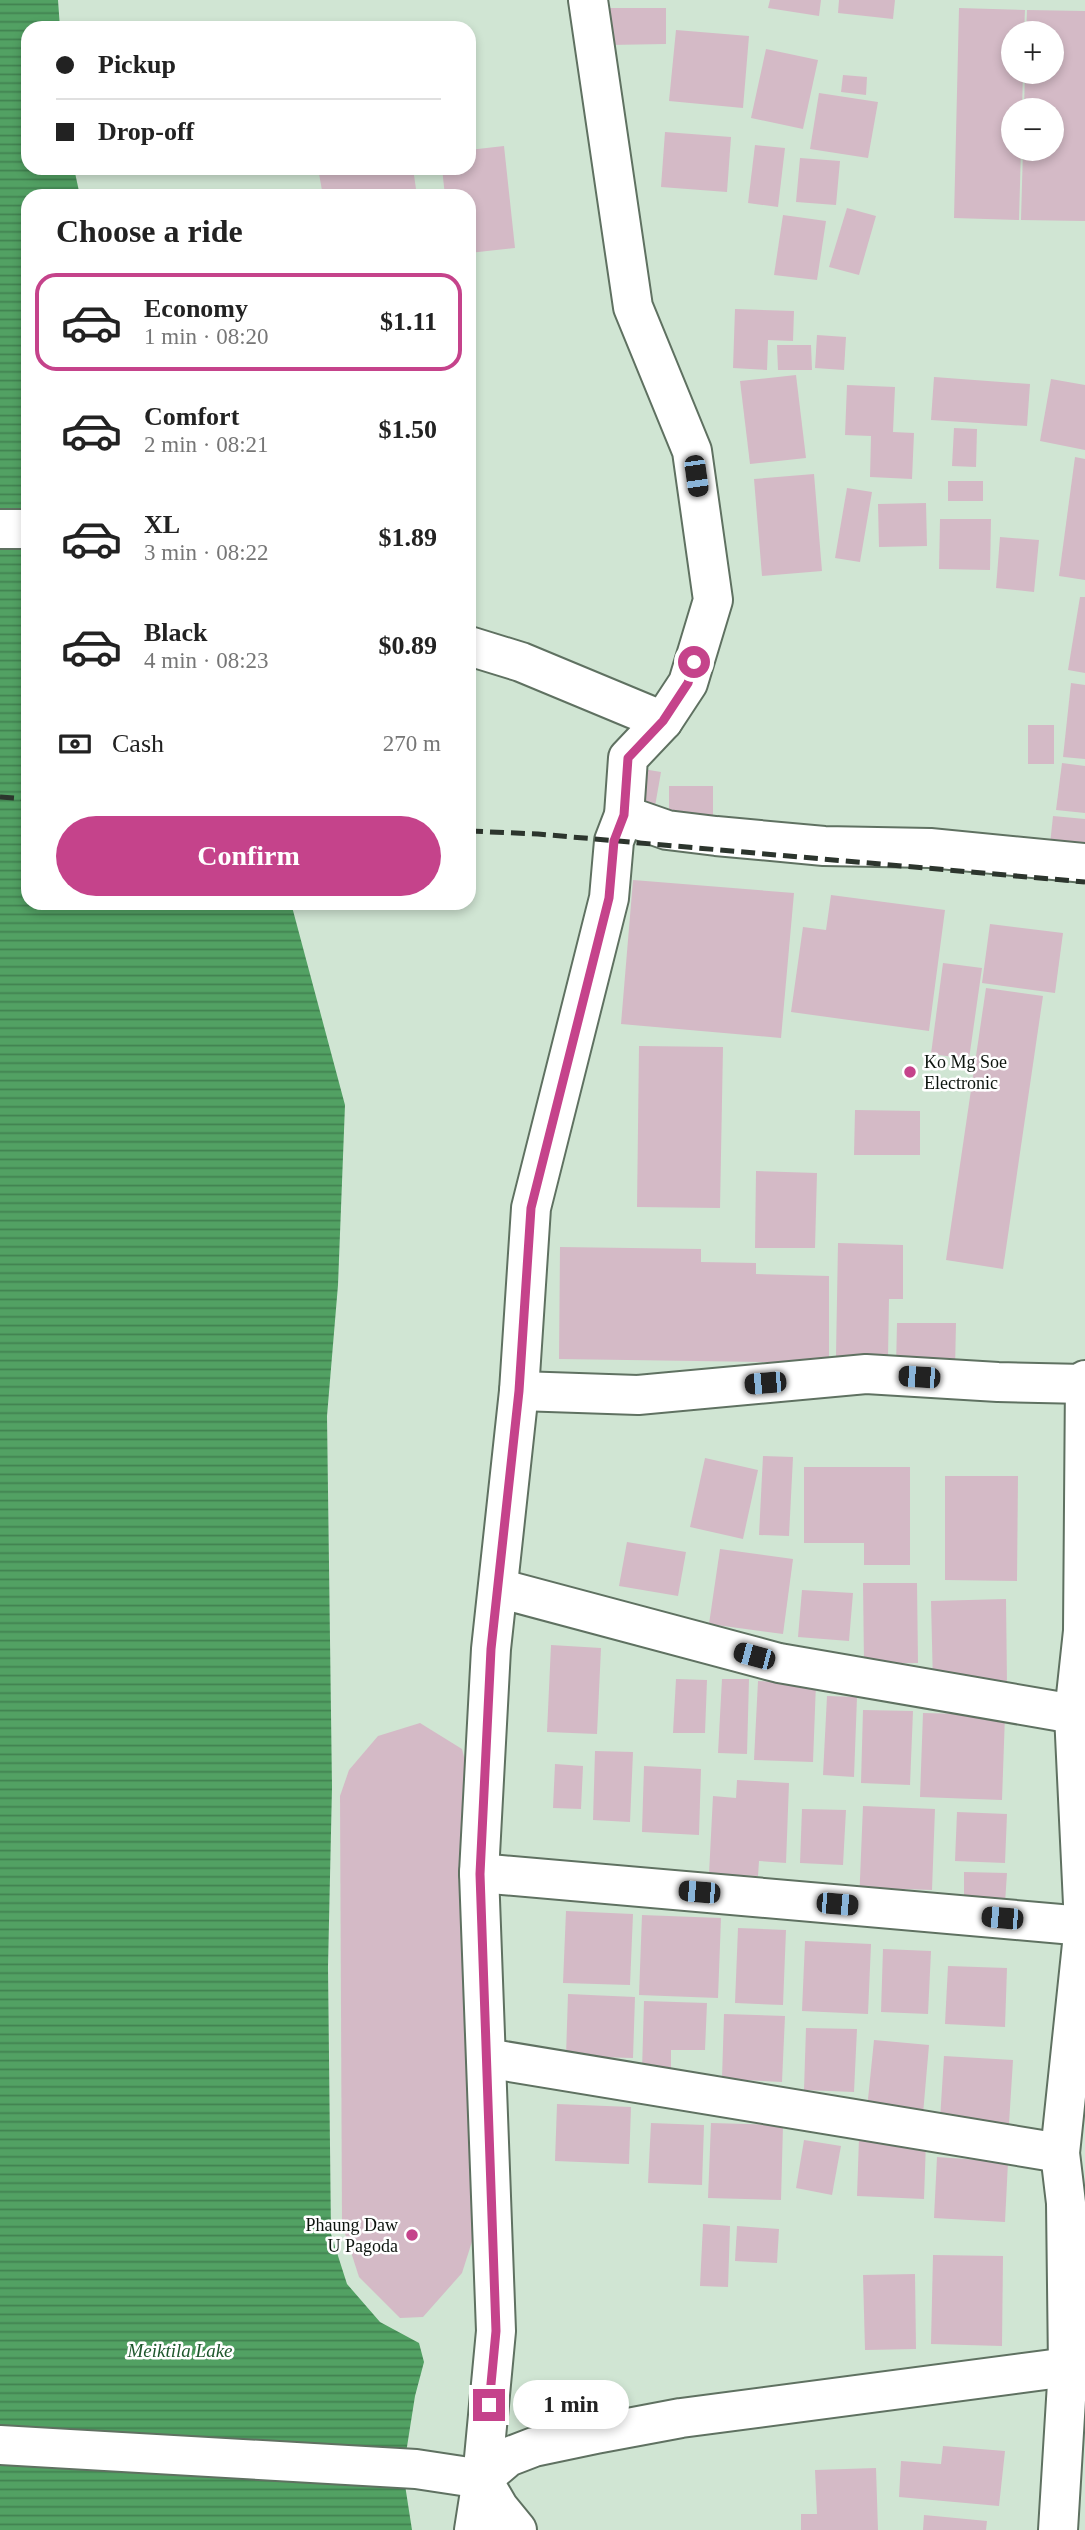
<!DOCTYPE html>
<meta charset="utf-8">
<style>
:root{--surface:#fff;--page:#f2f2f2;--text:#222;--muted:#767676;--line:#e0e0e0;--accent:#c5438b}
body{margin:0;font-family:"Times New Roman",serif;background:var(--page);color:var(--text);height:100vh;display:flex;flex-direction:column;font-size:26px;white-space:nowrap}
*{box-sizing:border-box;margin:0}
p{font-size:23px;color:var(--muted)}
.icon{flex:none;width:38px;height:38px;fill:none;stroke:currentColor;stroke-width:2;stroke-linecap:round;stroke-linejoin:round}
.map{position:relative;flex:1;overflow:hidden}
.details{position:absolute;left:21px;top:189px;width:455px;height:721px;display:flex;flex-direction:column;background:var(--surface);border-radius:21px;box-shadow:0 4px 10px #0003}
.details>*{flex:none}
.hud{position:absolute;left:21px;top:21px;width:455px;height:154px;border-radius:21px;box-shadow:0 4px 10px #0003;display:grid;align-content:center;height:154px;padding:0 35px;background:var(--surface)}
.buttons{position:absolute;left:1001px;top:21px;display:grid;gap:14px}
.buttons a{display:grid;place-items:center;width:63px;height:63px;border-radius:50%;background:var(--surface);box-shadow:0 4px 10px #0003;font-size:35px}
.end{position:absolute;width:32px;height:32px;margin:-16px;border:9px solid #c5438b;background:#fff;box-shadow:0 0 0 4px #fff}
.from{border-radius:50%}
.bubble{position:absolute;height:49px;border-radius:24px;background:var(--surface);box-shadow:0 4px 10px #0003;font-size:23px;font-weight:700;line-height:49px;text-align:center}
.car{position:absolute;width:21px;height:42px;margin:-21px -10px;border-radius:9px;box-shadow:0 0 5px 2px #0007;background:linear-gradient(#222 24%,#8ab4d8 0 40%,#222 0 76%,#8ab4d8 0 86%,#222 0)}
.hud b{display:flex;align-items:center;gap:24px;height:66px;font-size:26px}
.hud b+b{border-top:2px solid var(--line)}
.hud i{width:18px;height:18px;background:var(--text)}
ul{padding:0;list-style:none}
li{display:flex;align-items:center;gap:21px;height:98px;margin:0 14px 10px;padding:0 21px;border:4px solid transparent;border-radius:21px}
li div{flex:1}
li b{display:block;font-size:26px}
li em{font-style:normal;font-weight:700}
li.active{border-color:var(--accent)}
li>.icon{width:63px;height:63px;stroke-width:1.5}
h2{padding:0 35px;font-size:32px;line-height:84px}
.pay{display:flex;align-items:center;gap:18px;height:77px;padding:0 35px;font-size:26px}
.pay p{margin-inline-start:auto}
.primary-button{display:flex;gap:14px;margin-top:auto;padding:14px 35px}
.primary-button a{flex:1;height:80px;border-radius:42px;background:var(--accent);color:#fff;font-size:28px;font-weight:700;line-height:80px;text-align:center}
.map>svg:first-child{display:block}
.water{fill:url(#water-rules)}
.building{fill:#d4bac6}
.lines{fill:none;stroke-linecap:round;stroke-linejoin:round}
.minor-casing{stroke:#5f7161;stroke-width:42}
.trunk-casing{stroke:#5f7161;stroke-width:42}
.minor{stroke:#fff;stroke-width:38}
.trunk{stroke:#fff;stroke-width:38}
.rail{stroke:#2c352d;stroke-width:5;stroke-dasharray:14 7;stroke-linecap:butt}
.route{stroke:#c5438b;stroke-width:9}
.poi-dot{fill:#c5438b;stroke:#fff;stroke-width:2.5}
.labels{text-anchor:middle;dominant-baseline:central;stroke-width:5;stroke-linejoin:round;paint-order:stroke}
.poi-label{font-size:18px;fill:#0d140e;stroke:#fff;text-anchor:start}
.water-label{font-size:19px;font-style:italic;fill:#1f582e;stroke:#fff}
</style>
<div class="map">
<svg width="1085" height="2530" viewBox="0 0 1085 2530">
<defs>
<pattern id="water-rules" width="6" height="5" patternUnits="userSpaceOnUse" patternTransform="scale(1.75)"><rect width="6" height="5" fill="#52a163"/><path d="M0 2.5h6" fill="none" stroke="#428250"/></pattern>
</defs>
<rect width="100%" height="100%" fill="#d0e5d3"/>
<polygon class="water" points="0,0 58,0 60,28 28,28 28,168 74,168 80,196 28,196 28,903 291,903 345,1105 338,1285 327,1416 332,1787 328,1967 331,2234 347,2284 380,2322 419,2343 424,2362 415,2396 403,2472 412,2530 0,2530"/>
<g class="building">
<polygon points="770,0 821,0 819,16 768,8"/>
<polygon points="839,0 895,0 893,19 838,13"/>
<polygon points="609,8 666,8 666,44 609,45"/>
<polygon points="959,8 1025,10 1024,33 1013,33 1013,72 1023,72 1022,110 1013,110 1013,149 1021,149 1019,220 954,218"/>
<polygon points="1027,10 1085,11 1085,221 1021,220 1023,149 1052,149 1052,110 1024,110 1025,72 1052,72 1052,33 1026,33"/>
<polygon points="676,30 749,36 743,108 669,101"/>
<polygon points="766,49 818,60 803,129 751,118"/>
<polygon points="843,75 867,77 866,95 841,92"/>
<polygon points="819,93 878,102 868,158 810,149"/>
<polygon points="665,132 731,137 727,192 661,187"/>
<polygon points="755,145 785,148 778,207 748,203"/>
<polygon points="504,146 515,248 469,253 469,196 445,196 442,168 469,168 469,150"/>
<polygon points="800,158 840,161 836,205 796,202"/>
<polygon points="318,168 413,168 417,196 323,196"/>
<polygon points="847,208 876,216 859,275 829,267"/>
<polygon points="783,215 826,221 817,280 774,275"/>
<polygon points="735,309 794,311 793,341 768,340 767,370 733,368"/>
<polygon points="817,335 846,337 844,370 815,368"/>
<polygon points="777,345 811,345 812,370 778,370"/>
<polygon points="796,375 806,458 750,464 740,381"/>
<polygon points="934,377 1030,384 1027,426 931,420"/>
<polygon points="1051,379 1085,385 1085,450 1040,441"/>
<polygon points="847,385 895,387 893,432 914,433 912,479 870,477 871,436 845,435"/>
<polygon points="954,428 977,429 976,467 952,466"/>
<polygon points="1075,457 1085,459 1085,580 1059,576"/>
<polygon points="814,474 822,571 762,576 754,479"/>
<rect x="948" y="481" width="35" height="20"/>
<polygon points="847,488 872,492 860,562 835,558"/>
<polygon points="926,503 927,546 879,547 878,504"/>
<polygon points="940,519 991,519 990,570 939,569"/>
<polygon points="1000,537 1039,540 1034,592 996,588"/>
<polygon points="1080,597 1085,597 1085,673 1068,670"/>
<polygon points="1071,683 1085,685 1085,759 1063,757"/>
<rect x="1028" y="725" width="26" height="39"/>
<polygon points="1062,763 1085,766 1085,813 1056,810"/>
<polygon points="637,768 661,772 654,812 631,809"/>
<rect x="669" y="786" width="44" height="29"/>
<polygon points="1053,816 1085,819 1085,857 1049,854"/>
<polygon points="633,880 794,893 781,1038 621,1024"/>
<polygon points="831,895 945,910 929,1031 791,1012 803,927 826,930"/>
<polygon points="990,924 1063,933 1055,993 982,983"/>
<polygon points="943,963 982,968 969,1059 931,1054"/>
<polygon points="986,988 1043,996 1003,1269 946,1260"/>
<polygon points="639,1046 723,1047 720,1208 637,1207"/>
<polygon points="855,1110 920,1111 920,1155 854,1155"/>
<polygon points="756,1171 817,1173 815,1248 755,1248"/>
<polygon points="838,1243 903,1245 903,1299 889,1299 888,1357 836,1356"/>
<polygon points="560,1247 701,1249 701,1262 756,1263 756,1274 829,1276 829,1363 559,1359"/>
<polygon points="897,1323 956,1323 955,1369 896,1368"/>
<polygon points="763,1456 793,1457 789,1536 759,1535"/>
<polygon points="705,1458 758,1470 743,1539 690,1527"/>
<polygon points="804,1467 910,1467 910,1565 864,1565 864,1543 804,1543"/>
<polygon points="945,1476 1018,1476 1017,1581 945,1580"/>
<polygon points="627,1542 686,1552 678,1596 619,1586"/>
<polygon points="720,1549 793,1559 783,1634 709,1624"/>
<polygon points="863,1583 917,1583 918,1663 864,1664"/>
<polygon points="802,1590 853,1593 849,1641 798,1637"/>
<polygon points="1006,1599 1007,1684 933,1685 931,1601"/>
<polygon points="551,1645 601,1648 597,1734 547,1732"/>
<polygon points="676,1679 707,1680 705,1733 673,1733"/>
<polygon points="722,1679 749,1679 747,1754 718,1753"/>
<polygon points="758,1681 816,1683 813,1762 754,1760"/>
<polygon points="827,1696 857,1697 854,1777 823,1775"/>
<polygon points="863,1710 913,1711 910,1785 861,1783"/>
<polygon points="923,1713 1005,1715 1002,1800 920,1797"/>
<polygon points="420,1723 462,1749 473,1793 476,2229 462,2273 423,2317 400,2318 359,2277 342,2224 340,1796 349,1770 378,1736"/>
<polygon points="595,1751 633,1752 630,1822 593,1820"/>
<polygon points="555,1764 583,1766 581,1809 553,1808"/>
<polygon points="644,1766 701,1769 699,1835 642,1832"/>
<polygon points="737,1780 789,1783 786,1863 759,1861 758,1876 709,1874 713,1796 736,1798"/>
<polygon points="863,1806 935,1809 932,1890 905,1889 905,1905 859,1903"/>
<polygon points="802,1809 846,1810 843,1865 800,1863"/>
<polygon points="957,1812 1007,1814 1005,1863 955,1861"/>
<polygon points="964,1872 1007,1873 1005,1903 964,1901"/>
<polygon points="566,1911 633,1914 630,1985 563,1983"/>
<polygon points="642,1915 721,1918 718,1998 639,1995"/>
<polygon points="738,1928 786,1930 783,2005 735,2003"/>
<polygon points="805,1941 871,1944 868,2014 802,2011"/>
<polygon points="883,1949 931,1951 928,2014 881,2012"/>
<polygon points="948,1966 1007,1968 1005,2027 945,2024"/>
<polygon points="568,1994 635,1997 633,2058 566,2056"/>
<polygon points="644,2001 707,2003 705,2050 671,2050 671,2071 642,2071"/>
<polygon points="724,2014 785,2016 782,2082 722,2079"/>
<polygon points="806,2028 857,2029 854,2092 804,2090"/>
<polygon points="874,2040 929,2045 923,2114 867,2109"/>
<polygon points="944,2056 1013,2060 1009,2124 940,2120"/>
<polygon points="557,2104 631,2107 629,2164 555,2161"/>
<polygon points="651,2123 704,2125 702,2185 648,2183"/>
<polygon points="711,2123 783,2125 781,2200 708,2198"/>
<polygon points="859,2138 926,2141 924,2199 857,2196"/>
<polygon points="804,2140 841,2146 832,2195 796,2188"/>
<polygon points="937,2157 1008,2162 1005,2222 934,2218"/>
<polygon points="703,2224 730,2226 728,2287 700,2286"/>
<polygon points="737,2226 779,2229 777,2263 735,2261"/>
<polygon points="933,2255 1003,2256 1002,2346 931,2344"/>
<polygon points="915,2274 916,2349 865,2350 863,2275"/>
<polygon points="943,2446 1005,2451 999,2506 899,2497 901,2461 941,2464"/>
<polygon points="876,2468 878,2530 801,2530 801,2514 817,2514 815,2470"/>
<polygon points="924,2515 987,2521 986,2530 923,2530"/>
</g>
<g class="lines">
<defs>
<g id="minor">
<polyline points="0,529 28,529"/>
<polyline points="469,646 521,662 663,721"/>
<polyline points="624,815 667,830 716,836 824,846 930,848 1085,863"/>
<polyline points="519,1391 638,1395 866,1374 998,1382 1085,1384"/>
<polyline points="498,1588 779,1663 1074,1714"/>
<polyline points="479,1873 1085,1926"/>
<polyline points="486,2058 1060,2153"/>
<polyline points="474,2530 482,2479 496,2331 479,1873 491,1649 519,1391 531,1208 609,898 614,841 624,815 628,758 663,721 688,683 713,600 692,451 633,307 588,0"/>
</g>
<g id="trunk">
<polyline points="0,2445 416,2469 482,2479 508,2457 534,2447 596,2434 681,2418 1068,2367"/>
<polyline points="482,2479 499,2508 517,2530"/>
<polyline points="1058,2530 1068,2367 1066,2203 1060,2153 1084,1925 1074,1714 1083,1631 1085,1380"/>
</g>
</defs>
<use href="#minor" class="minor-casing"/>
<use href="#trunk" class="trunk-casing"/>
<use href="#minor" class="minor"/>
<use href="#trunk" class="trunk"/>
<g class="rail">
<polyline points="0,797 28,799"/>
<polyline points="469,831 538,834 1085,882"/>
</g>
</g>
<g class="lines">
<polyline class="route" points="489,2405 496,2331 480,1874 491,1649 519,1391 531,1208 609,898 614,841 624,815 628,758 663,721 688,683 694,662"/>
</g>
<g class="poi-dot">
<circle cx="910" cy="1072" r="7"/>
<circle cx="412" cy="2235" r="7"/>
</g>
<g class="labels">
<g class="poi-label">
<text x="924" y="1062">Ko Mg Soe<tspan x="924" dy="21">Electronic</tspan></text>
<text x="398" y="2225" text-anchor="end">Phaung Daw<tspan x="398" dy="21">U Pagoda</tspan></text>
</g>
<g class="water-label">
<text x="180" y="2350">Meiktila Lake</text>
</g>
</g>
</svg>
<div class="buttons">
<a>+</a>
<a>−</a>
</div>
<i class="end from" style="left:694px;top:662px"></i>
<i class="end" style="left:489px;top:2405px"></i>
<div class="bubble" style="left:513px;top:2380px;width:116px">1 min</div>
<i class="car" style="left:696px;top:476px;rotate:172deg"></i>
<i class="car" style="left:919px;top:1377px;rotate:274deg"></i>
<i class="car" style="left:765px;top:1383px;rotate:265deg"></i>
<i class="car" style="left:754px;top:1656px;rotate:285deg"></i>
<i class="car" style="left:699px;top:1892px;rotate:275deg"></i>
<i class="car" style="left:837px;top:1904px;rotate:95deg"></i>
<i class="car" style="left:1002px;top:1918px;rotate:275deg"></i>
<div class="hud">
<b><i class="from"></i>Pickup</b>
<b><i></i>Drop-off</b>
</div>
<section class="details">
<h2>Choose a ride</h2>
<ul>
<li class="active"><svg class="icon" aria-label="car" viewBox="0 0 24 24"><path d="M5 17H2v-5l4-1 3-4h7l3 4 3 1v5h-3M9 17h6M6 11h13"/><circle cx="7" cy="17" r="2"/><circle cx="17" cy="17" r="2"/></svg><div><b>Economy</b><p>1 min · 08:20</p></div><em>$1.11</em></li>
<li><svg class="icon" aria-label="car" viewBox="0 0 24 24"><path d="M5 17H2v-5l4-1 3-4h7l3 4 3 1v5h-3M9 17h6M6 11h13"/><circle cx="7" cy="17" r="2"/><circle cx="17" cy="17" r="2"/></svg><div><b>Comfort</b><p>2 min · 08:21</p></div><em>$1.50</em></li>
<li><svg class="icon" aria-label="car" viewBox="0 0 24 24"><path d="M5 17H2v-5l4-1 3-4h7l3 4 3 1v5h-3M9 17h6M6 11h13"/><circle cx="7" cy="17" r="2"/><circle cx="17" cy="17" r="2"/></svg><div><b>XL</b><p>3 min · 08:22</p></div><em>$1.89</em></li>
<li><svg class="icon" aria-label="car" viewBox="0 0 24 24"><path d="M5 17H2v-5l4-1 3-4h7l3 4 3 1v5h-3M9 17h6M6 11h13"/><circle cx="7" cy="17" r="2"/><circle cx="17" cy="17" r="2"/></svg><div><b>Black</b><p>4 min · 08:23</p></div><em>$0.89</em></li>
</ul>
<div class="pay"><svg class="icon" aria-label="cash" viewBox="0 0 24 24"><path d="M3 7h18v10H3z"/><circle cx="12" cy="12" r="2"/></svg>Cash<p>270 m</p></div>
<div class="primary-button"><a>Confirm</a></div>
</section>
</div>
